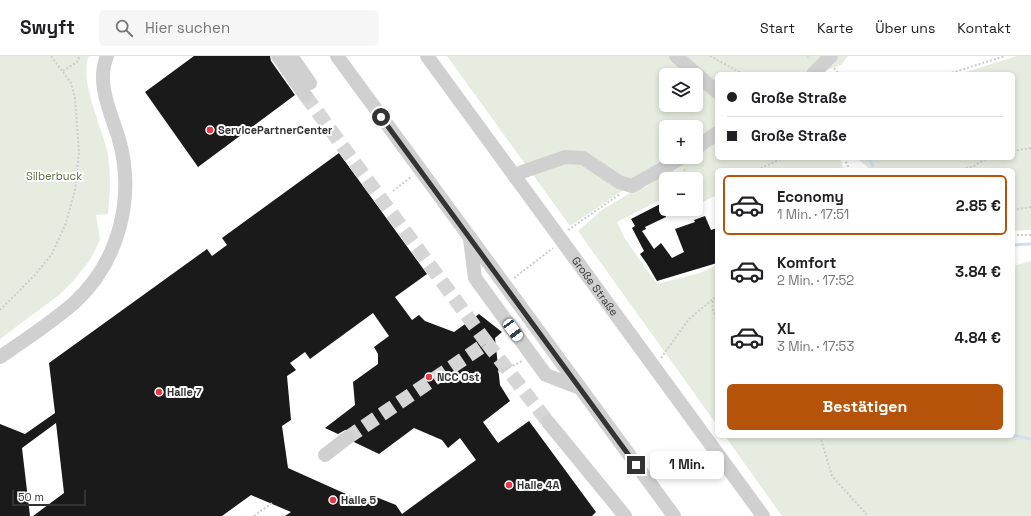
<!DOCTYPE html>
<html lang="de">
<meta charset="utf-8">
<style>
:root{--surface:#fff;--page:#f6f6f6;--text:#202124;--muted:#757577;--line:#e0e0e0;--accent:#b45309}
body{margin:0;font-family:"Space Grotesk",sans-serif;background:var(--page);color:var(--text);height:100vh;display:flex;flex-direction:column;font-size:15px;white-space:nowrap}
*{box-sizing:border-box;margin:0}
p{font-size:13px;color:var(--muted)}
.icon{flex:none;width:22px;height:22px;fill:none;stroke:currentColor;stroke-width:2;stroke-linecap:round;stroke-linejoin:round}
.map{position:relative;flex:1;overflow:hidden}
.details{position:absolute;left:715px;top:112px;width:300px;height:270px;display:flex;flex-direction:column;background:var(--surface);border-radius:6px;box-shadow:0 2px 6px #0003}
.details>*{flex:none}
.guide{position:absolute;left:715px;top:16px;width:300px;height:88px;border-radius:6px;box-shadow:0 2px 6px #0003;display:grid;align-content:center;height:88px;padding:0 12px;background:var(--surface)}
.tools{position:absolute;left:659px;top:12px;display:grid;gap:8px}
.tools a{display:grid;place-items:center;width:44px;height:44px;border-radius:6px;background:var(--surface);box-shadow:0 2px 6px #0003;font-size:20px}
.scale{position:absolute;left:12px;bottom:10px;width:74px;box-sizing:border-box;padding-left:4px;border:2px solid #333;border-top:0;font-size:11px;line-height:14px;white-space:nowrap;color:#333;-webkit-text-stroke:3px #fff;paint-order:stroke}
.end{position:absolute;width:18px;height:18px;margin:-9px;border:5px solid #333;background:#fff;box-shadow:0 0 0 2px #fff}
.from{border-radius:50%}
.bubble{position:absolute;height:28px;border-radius:6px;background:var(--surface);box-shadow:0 2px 6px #0003;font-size:13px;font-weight:800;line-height:28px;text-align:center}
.car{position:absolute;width:12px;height:24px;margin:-12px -6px;border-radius:5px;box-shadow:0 0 3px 1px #0007;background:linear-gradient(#fff 24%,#345 0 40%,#fff 0 76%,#345 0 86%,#fff 0)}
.guide b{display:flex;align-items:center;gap:14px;height:38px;font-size:15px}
.guide b+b{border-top:1px solid var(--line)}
.guide i{width:10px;height:10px;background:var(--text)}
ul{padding:7px 0 0;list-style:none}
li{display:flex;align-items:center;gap:12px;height:60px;margin:0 8px 6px;padding:0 4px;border:2px solid transparent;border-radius:6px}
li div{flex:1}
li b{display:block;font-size:15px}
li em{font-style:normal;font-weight:800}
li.selected{border-color:var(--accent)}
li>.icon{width:36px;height:36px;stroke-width:1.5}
.cta{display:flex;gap:8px;margin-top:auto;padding:8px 12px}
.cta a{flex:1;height:46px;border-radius:6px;background:var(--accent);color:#fff;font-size:16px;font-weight:800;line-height:46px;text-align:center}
header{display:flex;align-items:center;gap:24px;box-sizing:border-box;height:56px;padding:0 20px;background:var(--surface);border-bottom:1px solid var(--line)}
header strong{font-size:19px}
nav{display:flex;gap:22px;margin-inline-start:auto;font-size:14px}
.search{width:280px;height:36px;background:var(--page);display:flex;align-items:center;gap:10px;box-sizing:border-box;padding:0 14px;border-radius:6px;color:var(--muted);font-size:15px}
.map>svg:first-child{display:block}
.green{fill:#e6ecdf;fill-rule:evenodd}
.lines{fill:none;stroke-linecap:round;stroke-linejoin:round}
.stream{stroke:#cfe2ee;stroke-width:3}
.building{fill:#1a1a1a;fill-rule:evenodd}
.minor-tunnel{stroke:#d6d6d6;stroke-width:14;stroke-dasharray:14 7;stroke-linecap:butt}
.path{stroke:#cdcdcd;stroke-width:2;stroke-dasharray:2 2;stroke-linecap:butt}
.minor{stroke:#d0d0d0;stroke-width:14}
.route{stroke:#333;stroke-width:5}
.poi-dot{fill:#e63946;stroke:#fff;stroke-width:1.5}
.labels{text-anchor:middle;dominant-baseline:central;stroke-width:4;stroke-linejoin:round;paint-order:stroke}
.poi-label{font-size:11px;font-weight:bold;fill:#333;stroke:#fff;text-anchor:start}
.park-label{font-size:11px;fill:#56703f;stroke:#fff}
.street-label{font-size:11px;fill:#333;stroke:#fff}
</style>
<header>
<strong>Swyft</strong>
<div class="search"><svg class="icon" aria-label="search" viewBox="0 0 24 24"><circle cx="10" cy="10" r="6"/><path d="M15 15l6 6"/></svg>Hier suchen</div>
<nav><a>Start</a><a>Karte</a><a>Über uns</a><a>Kontakt</a></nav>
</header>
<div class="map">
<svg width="1031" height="460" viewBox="0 0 1031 460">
<rect width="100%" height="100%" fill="#fff"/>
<g class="green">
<path d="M0,0H89C78,24 103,73 108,99C111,118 110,139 108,158L96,159L100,184L90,204L75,223L59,239L0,283Z"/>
<path d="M447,0H848L841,9L815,18H717V72L696,85V71H666V101H672L570,170ZM666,19H696V49H666Z"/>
<polygon points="1017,0 1031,0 1031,174 1013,175 1013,114 871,114 859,104 861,102 1013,102 1013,18 960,18"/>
<polygon points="717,83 717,102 840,102 844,114 717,114 717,139 696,149 696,123 666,123 666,141 617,166 625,183 657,228 700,217 717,209 717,369 578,175 602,154 635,134 646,131 690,101 696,101 696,97"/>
<polygon points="1031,205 1031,460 782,460 725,380 1013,380 1013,210"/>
</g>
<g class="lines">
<g class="stream">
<polyline points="808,0 808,1"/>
<polyline points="869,102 873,110"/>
<polyline points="1013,189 1031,188"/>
<polyline points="1013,379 1031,383"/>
</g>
</g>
<g class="building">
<polygon points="194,0 270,0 271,5 295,39 198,111 145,36"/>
<path d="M339,97L427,218L395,241L412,264L419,259L425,265L454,276L479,258L502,276L495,282L500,329L510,345L483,366L498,387L529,365L596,456L592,460H285L291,456L251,439L222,460H33L64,437L56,367L22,392L30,460H0V368L25,378L55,357L49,307L207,193L212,200L227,189L222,182ZM373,257L389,280L374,291L378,298V308L353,326L355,349L325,372L338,378L345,374H351L355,380L354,386L379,398L414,372L442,384L448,392L460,382L476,404L402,458L396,449L376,441L366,447L288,412L282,370L291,364L287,320L296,314L290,307L305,296L310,303Z"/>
<polygon points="666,145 666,156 664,156 666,161 645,171 646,173 642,175 654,193 661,187 672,202 684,196 675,173 695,166 694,164 705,160 711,174 717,172 717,207 657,225 647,208 640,198 644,195 632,172 635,170 631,163"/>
</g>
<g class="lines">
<g class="minor-tunnel">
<polyline points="305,39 487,287"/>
<polyline points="347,382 487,287 548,366"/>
</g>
<g class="path">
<polyline points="710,0 743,18"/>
<polyline points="834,12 839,18"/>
<polyline points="63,15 77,6 80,0"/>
<polyline points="948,18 1005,0"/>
<polyline points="1013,95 1031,92"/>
<polyline points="844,102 850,114"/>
<polyline points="684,113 688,123"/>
<polyline points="757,114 783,102"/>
<polyline points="958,114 974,110 987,102"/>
<polyline points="393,135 411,121"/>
<polyline points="696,144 697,148"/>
<polyline points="1013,154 1031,151"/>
<polyline points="568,174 620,138"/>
<polyline points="1013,179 1031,179"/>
<polyline points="514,222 553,192"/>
<path d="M717,238C711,245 711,254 717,261"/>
<polyline points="0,254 34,220 52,198 66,167 75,134 79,96 75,42 71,27 51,0"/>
<polyline points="661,302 689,263 713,243"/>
<polyline points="498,316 515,309 522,305"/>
<polyline points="820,380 832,420 868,460"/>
<polyline points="254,460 272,447"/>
</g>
<g class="minor">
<polyline points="278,0 305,39"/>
<polyline points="291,0 310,27"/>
<polyline points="337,0 674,460"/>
<path id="s1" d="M427,0L763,460"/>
<polyline points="676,0 717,36"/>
<polyline points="813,18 831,0"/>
<polyline points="696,92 717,77"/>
<polyline points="515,121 522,116 565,101 583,102 619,126 632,130 683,101"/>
<polyline points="470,183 475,222 546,319 580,332"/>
<path d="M0,301C25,284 51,267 74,247C120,205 136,139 118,80C110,55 96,26 107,0"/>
<polyline points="548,366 625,460"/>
<polyline points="325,399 347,382"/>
</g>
</g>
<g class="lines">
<polyline class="route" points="381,61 636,409"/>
</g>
<g class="poi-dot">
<circle cx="210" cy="74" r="4"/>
<circle cx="429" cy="321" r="4"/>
<circle cx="159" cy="336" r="4"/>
<circle cx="509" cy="429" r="4"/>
<circle cx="333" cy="444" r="4"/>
</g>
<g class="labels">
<g class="poi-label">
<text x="218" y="74">ServicePartnerCenter</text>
<text x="437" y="321">NCC Ost</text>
<text x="167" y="336">Halle 7</text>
<text x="517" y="429">Halle 4A</text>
<text x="341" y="444">Halle 5</text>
</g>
<g class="park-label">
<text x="54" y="120">Silberbuck</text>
</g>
<g class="street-label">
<text stroke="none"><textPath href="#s1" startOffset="285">Große Straße</textPath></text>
</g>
</g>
</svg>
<div class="tools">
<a><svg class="icon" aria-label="layers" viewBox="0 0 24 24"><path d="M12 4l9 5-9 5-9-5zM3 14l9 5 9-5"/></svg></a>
<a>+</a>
<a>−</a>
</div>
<div class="scale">50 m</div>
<i class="end from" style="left:381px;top:61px"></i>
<i class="end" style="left:636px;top:409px"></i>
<div class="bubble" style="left:650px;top:395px;width:74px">1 Min.</div>
<i class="car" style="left:513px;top:274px;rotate:144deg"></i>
<div class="guide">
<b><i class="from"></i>Große Straße</b>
<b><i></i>Große Straße</b>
</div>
<section class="details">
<ul>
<li class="selected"><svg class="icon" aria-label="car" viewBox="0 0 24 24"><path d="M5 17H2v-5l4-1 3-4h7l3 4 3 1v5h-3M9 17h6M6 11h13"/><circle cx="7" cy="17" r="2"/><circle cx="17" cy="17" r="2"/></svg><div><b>Economy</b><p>1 Min. · 17:51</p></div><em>2.85 €</em></li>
<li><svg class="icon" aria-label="car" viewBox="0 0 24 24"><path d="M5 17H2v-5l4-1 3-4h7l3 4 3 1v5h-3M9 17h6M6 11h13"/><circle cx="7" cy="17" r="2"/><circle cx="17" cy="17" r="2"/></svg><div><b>Komfort</b><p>2 Min. · 17:52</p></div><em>3.84 €</em></li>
<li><svg class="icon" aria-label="car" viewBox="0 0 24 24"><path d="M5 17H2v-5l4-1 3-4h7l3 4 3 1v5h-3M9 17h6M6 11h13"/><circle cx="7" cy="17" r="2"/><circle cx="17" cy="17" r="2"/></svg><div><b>XL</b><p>3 Min. · 17:53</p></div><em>4.84 €</em></li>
</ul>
<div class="cta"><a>Bestätigen</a></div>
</section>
</div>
